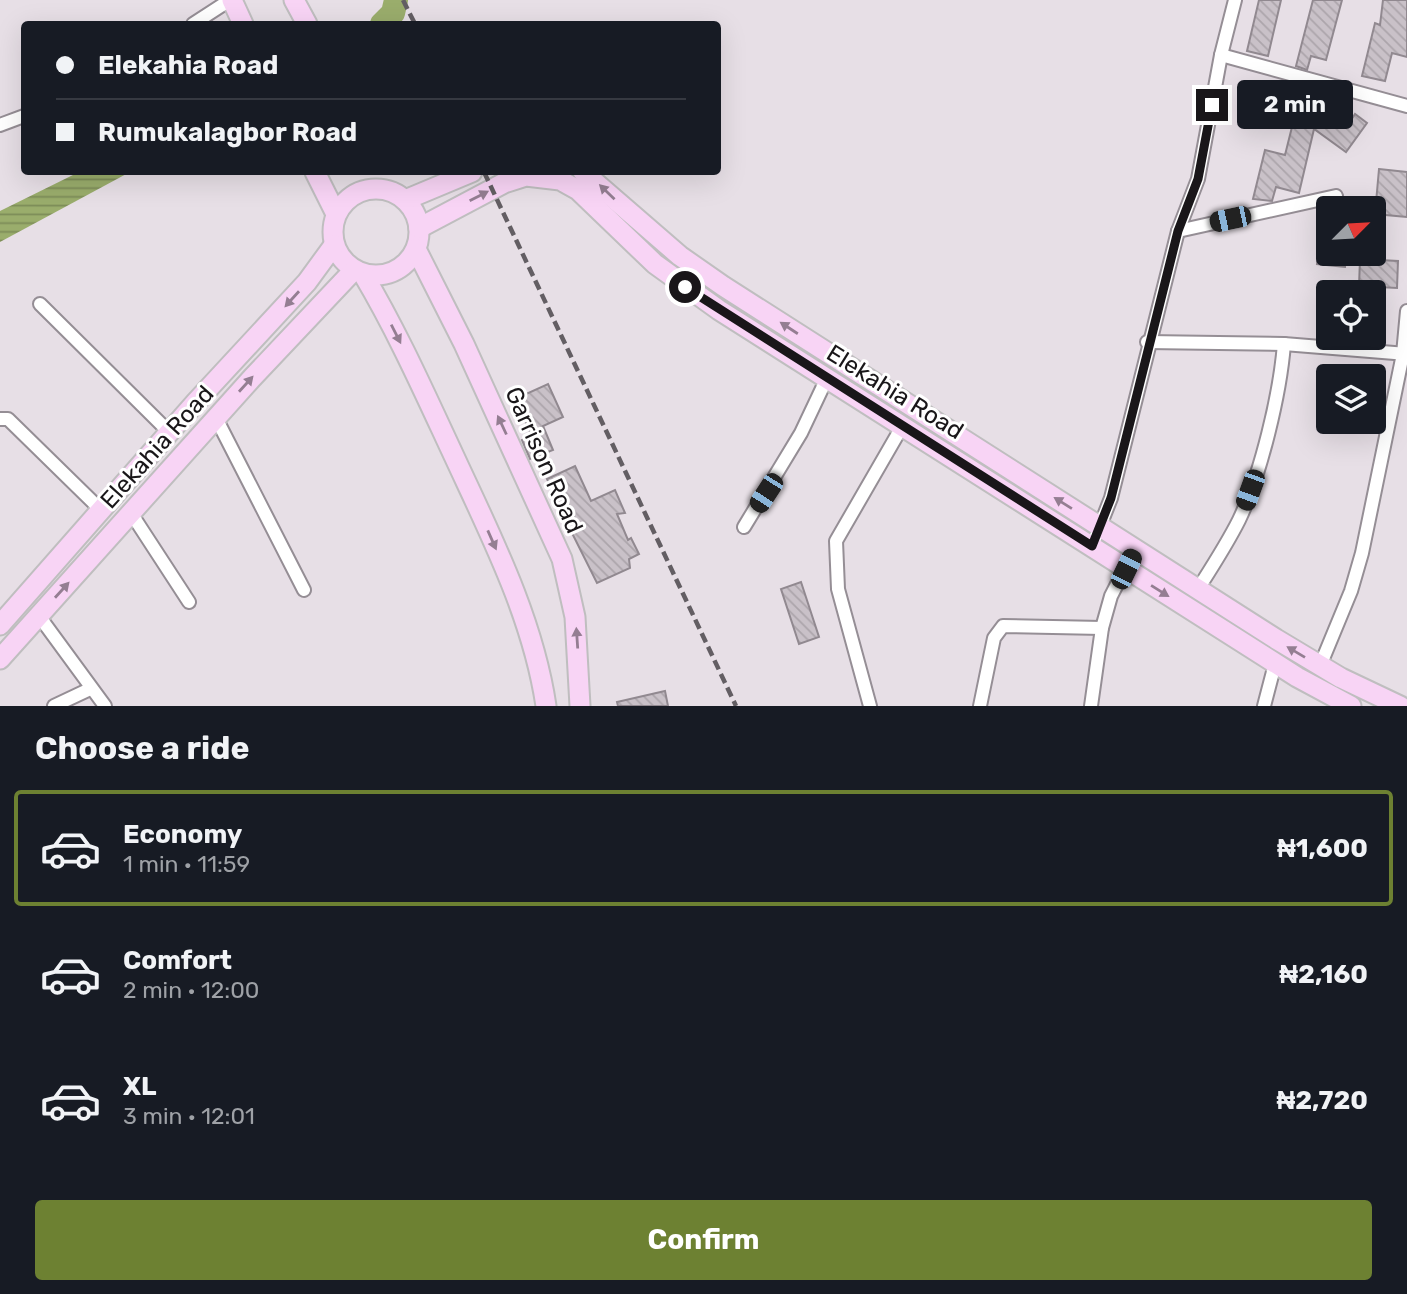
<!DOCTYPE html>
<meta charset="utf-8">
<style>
:root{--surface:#171b24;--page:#242831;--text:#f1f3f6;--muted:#9ea1a6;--line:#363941;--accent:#6d8132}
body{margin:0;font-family:Rubik,sans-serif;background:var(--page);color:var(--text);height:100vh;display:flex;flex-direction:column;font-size:26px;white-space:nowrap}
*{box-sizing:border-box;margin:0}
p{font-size:23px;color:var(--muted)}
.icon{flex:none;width:38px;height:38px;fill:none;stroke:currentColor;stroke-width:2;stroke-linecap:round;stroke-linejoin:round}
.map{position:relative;height:706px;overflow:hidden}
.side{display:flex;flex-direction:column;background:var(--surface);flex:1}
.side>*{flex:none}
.banner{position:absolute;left:21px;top:21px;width:700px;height:154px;border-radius:7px;box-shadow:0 7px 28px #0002;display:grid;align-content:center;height:154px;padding:0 35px;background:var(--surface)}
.needle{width:46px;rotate:66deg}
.buttons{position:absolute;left:1316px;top:196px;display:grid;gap:14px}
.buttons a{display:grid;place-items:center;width:70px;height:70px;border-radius:7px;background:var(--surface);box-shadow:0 7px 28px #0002;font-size:35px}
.end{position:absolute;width:32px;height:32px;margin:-16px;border:9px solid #191619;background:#fff;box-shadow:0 0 0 4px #fff}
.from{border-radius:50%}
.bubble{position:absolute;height:49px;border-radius:7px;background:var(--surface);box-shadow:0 7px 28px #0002;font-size:23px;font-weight:700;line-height:49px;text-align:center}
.car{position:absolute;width:21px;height:42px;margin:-21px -10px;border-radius:9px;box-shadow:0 0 5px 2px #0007;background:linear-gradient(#222 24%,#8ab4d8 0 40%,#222 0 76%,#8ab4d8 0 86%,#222 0)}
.banner b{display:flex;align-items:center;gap:24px;height:66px;font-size:26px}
.banner b+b{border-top:2px solid var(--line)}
.banner i{width:18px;height:18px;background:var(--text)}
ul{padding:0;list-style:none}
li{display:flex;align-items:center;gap:21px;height:116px;margin:0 14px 10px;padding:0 21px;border:4px solid transparent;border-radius:7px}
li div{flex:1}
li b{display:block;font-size:26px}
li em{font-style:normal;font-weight:700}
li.on{border-color:var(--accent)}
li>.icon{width:63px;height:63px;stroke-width:1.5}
h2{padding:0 35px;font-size:32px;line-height:84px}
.primary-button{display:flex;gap:14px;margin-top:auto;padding:14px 35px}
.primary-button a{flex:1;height:80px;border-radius:7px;background:var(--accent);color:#fff;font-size:28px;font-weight:700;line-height:80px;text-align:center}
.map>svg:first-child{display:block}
.water{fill:url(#water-rules)}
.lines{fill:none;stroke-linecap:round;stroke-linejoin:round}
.river{stroke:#9aad6c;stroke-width:24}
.building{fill:url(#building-back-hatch);stroke:#918990;stroke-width:2}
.street-casing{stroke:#958e95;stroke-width:16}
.primary-casing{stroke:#bfbebf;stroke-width:23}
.street{stroke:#fff;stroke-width:12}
.primary{stroke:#f8d4f5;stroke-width:19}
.rail{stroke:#635e63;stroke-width:4.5;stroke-dasharray:10 5;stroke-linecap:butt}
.oneway{fill:#947e92}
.route{stroke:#191619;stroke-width:9}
.labels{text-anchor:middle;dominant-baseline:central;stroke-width:6;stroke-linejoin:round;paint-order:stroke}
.street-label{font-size:24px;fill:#191619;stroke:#fff}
</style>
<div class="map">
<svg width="1407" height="706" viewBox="0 0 1407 706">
<defs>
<pattern id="water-rules" width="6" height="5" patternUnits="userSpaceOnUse" patternTransform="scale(1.75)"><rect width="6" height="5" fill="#9aad6c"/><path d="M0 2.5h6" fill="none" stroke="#7d8c58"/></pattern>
<pattern id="building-back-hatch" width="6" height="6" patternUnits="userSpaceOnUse" patternTransform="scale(1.75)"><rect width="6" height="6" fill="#c9c1c8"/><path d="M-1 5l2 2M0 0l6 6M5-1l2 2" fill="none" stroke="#aca5ab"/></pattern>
</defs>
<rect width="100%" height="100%" fill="#e7dfe6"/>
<polygon class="water" points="79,172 130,172 0,242 0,211"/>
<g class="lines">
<polyline class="river" points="382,24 393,13 396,0"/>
</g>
<g class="building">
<polygon points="1259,0 1281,0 1268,56 1247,51"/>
<polygon points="1313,0 1342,0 1326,60 1311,56 1307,70 1296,66"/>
<polygon points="1383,0 1407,0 1407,57 1392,53 1385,81 1362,76 1375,23 1380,25"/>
<polygon points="1311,92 1351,120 1355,114 1367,123 1346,152 1314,129 1299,193 1276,187 1272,201 1253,199 1265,150 1285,155 1295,115"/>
<polygon points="1379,169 1407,172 1407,217 1375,214"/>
<polygon points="1321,226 1328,226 1328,254 1346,254 1345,267 1317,264"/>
<polygon points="1360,259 1398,261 1397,288 1359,286"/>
<polygon points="548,384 563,417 543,426 553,450 530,459 522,440 532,436 515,399"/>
<polygon points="575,466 591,501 615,490 625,513 617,514 628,540 631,538 639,554 629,559 630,568 597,583 572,533 580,530 569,505 561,508 547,479"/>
<polygon points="801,582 819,637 799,644 781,589"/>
<polygon points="665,691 668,706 618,706 617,702"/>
</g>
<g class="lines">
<defs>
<g id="street">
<polyline points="193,24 230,0"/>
<polyline points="1221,55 1407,106"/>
<polyline points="0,125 24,116"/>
<polyline points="1178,231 1336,196"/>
<polyline points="40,304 169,432"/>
<polyline points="1147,342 1284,344 1407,354"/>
<polyline points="216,418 304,590"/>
<polyline points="0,419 8,419 102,511"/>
<polyline points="131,513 189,602"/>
<polyline points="744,527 801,433 827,378"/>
<polyline points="1092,546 1111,498 1178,231 1198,179 1221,55 1235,0"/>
<path d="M1198,589C1212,567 1227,544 1239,520C1261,474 1280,394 1284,344"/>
<polyline points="39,616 105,706"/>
<polyline points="1320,666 1351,591 1362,553 1403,354 1407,311"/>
<polyline points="54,706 90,689"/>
<polyline points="870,706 838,589 836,541 903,425"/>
<polyline points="980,706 994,638 1003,626 1102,628"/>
<polyline points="1091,706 1102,628 1111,596 1135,549"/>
<polyline points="1264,706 1275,664"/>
</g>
<g id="primary">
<polyline points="232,0 243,24"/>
<polyline points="294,0 307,24"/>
<polyline points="315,172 336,214"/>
<polyline points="583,172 680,256 723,286 1276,639 1341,678 1400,706"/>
<circle cx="376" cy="232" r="43"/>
<polyline points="405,200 472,172"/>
<polyline points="419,228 504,183 526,176 560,180 578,190 655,264 719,310 1297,677 1351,706"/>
<polyline points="416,249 464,344 562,559 575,617 580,706"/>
<path d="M363,274C398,333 425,394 454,456C491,536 533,618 546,706"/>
<polyline points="0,625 195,403 307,282 334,245"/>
<polyline points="0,659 252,378 354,270"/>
</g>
</defs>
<use href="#street" class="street-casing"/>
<use href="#primary" class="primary-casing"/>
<use href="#street" class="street"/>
<use href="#primary" class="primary"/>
<g class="rail">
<polyline points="403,0 415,24"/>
<polyline points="484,172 736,706"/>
</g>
</g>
<defs><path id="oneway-solid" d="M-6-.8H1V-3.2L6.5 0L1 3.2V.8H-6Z" transform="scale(1.75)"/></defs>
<g class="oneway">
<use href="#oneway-solid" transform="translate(607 192) rotate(-136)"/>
<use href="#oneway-solid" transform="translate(479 196) rotate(-27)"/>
<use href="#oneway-solid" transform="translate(292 299) rotate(132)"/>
<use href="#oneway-solid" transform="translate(789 328) rotate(-147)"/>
<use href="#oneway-solid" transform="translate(396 334) rotate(63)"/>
<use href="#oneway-solid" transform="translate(246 384) rotate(-48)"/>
<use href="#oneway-solid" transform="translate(502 425) rotate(-115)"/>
<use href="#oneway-solid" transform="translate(1063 503) rotate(-148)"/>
<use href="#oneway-solid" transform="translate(492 540) rotate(66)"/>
<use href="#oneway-solid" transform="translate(62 590) rotate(-48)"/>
<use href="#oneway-solid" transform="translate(1160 591) rotate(32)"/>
<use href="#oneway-solid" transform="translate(577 638) rotate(-94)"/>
<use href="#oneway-solid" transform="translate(1296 652) rotate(-149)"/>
</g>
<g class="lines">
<polyline class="route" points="685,287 1092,546 1111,498 1178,231 1198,179 1212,105"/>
</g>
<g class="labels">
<g class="street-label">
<text transform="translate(895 392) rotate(32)">Elekahia Road</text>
<text transform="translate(157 447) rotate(-48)">Elekahia Road</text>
<text transform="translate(544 460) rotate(66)">Garrison Road</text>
</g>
</g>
</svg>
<div class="buttons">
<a><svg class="needle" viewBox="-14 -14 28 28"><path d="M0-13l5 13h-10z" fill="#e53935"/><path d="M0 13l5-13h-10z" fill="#9ea1a6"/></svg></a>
<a><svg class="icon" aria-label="locate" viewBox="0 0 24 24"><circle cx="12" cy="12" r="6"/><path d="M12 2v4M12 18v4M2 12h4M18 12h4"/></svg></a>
<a><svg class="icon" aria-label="layers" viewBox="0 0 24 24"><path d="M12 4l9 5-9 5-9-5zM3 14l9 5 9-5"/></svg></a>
</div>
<i class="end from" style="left:685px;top:287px"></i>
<i class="end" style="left:1212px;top:105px"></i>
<div class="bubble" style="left:1237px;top:80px;width:116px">2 min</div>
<i class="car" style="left:1230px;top:219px;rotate:258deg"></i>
<i class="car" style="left:1250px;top:490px;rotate:200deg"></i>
<i class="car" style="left:766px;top:493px;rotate:213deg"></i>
<i class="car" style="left:1126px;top:569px;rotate:26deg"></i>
<div class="banner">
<b><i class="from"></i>Elekahia Road</b>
<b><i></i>Rumukalagbor Road</b>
</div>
</div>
<section class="side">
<h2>Choose a ride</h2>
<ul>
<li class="on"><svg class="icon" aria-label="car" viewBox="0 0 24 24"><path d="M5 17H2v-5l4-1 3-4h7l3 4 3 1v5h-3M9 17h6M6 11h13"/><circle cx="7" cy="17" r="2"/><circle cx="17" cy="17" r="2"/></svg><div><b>Economy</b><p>1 min · 11:59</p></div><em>₦1,600</em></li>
<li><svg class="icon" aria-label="car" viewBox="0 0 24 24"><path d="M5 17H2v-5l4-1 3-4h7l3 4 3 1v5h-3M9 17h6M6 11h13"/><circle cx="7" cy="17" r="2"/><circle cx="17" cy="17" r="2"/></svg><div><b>Comfort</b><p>2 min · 12:00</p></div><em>₦2,160</em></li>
<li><svg class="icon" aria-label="car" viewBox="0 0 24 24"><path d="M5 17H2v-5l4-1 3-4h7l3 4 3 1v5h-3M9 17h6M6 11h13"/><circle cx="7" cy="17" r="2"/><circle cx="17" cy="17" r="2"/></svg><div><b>XL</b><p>3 min · 12:01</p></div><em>₦2,720</em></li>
</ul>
<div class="primary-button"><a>Confirm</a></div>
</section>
